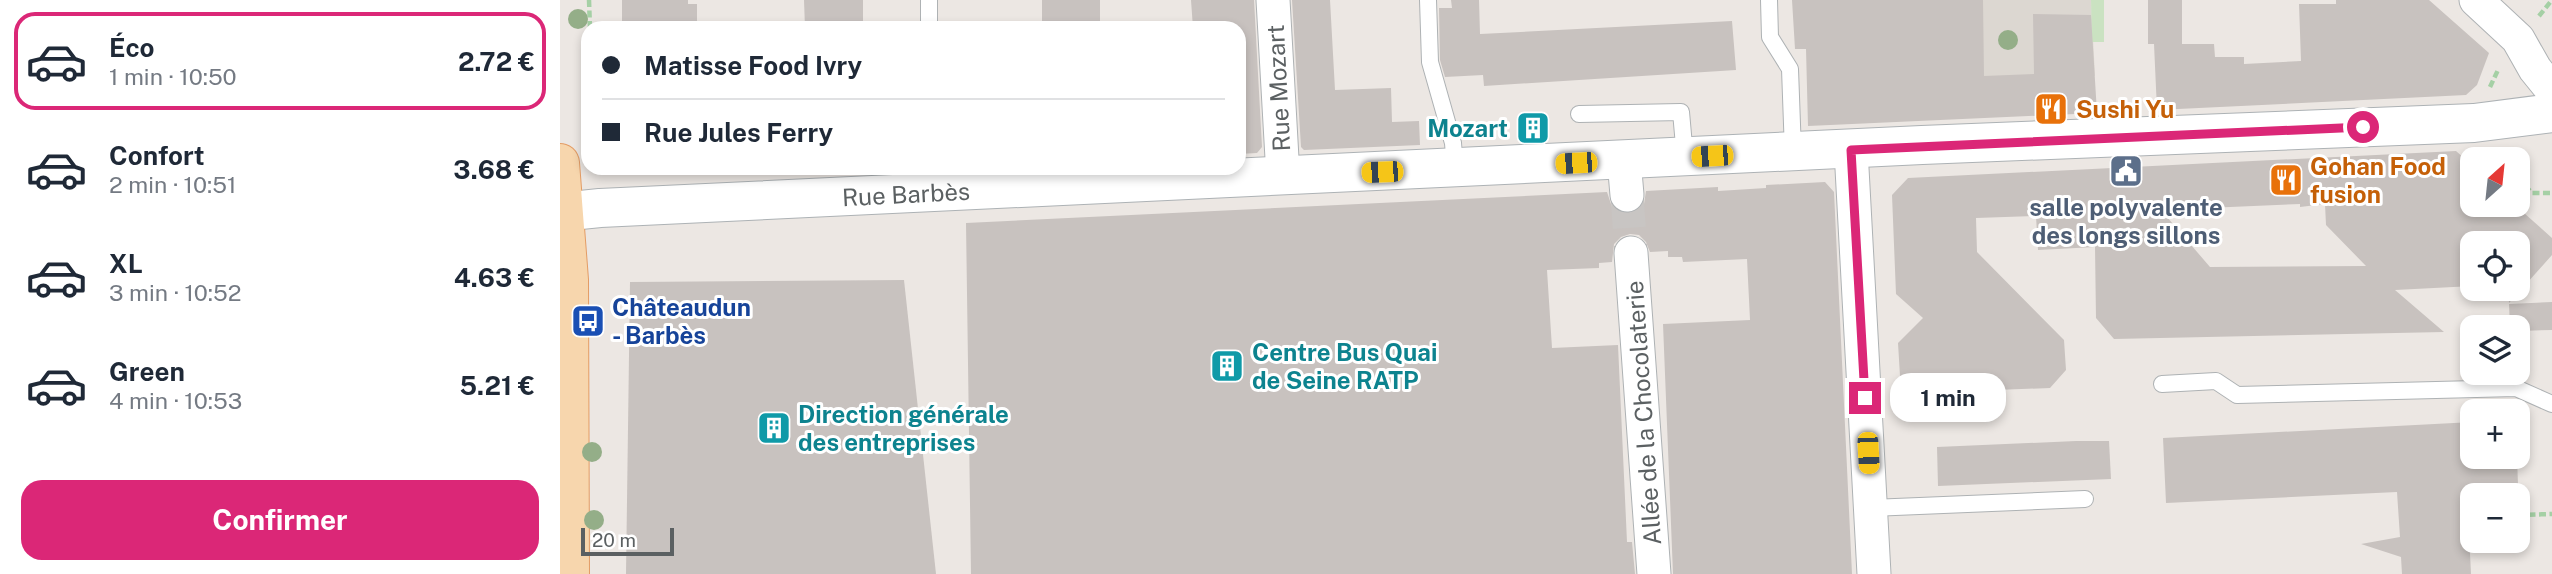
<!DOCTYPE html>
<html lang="fr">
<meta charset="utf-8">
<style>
:root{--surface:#fff;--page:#f2f2f3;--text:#1f2937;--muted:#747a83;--line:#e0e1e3;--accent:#db2777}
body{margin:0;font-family:"Public Sans",sans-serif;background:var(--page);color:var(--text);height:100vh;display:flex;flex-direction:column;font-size:26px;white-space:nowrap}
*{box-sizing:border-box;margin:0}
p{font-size:23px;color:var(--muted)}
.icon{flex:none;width:38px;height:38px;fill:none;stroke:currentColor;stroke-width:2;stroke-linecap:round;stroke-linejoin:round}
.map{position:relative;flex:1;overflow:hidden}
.drawer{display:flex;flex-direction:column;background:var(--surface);width:560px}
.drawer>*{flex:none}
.top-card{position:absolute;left:21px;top:21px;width:665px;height:154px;border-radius:21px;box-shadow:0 4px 10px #0003;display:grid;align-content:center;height:154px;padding:0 21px;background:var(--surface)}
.needle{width:46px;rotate:27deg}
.controls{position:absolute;left:1900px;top:147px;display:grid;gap:14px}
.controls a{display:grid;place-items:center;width:70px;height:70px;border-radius:14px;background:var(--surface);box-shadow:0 4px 10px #0003;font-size:35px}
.scale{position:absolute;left:21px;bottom:18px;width:93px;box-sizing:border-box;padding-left:7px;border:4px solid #5b6062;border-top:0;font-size:19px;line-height:24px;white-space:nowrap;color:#5b6062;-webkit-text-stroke:5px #fff;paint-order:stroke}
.end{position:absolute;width:32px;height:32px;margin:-16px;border:9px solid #db2777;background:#fff;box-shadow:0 0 0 4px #fff}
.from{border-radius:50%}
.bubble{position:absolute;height:49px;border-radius:21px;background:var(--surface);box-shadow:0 4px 10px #0003;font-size:23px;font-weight:700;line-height:49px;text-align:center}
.car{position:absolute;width:21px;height:42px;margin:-21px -10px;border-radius:9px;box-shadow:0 0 5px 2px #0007;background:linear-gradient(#f5c518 24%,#345 0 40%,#f5c518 0 76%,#345 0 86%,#f5c518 0)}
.top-card b{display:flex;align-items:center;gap:24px;height:66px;font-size:26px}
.top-card b+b{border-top:2px solid var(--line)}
.top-card i{width:18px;height:18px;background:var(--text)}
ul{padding:12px 0 0;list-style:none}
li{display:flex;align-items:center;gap:21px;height:98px;margin:0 14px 10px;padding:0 7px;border:4px solid transparent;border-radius:21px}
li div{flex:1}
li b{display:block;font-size:26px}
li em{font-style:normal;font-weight:700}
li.active{border-color:var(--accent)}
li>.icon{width:63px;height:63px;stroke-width:1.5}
.primary-button{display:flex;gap:14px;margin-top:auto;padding:14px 21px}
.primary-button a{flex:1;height:80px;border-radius:21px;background:var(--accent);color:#fff;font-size:28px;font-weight:700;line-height:80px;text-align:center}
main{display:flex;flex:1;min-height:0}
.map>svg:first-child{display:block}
.education{fill:#dcd7d1}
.green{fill:#cae2c1}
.building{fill:#c8c2bf;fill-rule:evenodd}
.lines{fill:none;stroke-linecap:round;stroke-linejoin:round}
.street-tunnel{stroke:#c8c5c3;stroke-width:33;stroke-dasharray:33 17;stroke-linecap:butt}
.lane-casing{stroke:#aeb2b4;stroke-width:18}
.street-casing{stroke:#aeb2b4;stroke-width:35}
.secondary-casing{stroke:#adb2b5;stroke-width:40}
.primary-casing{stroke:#e39c65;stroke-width:40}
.path{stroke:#a5d0a5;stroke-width:4.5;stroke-dasharray:7 3.5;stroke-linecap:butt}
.lane{stroke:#fff;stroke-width:16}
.street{stroke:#fff;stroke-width:33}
.secondary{stroke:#fff;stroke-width:38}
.primary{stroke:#f7d6ad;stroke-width:38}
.tree{fill:#94ae88}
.route{stroke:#db2777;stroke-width:9}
.labels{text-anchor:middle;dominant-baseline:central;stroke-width:6;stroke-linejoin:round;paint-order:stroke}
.street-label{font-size:24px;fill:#5b6062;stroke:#fff}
.food-label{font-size:24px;font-weight:bold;fill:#c56008;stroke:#fff;text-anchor:start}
.culture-label{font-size:24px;font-weight:bold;fill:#0d838f;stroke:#fff;text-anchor:start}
.service-label{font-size:24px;font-weight:bold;fill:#4e5e75;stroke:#fff}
.transit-label{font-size:24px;font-weight:bold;fill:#164399;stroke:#fff;text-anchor:start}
</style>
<main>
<section class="drawer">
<ul>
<li class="active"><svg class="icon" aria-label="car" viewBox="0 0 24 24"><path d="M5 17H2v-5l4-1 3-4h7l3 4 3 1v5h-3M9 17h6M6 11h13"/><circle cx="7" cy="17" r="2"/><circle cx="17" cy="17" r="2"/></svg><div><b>Éco</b><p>1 min · 10:50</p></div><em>2.72 €</em></li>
<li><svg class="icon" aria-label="car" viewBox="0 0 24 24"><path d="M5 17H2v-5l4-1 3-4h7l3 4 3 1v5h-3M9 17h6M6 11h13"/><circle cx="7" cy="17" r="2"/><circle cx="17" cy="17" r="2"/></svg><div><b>Confort</b><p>2 min · 10:51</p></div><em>3.68 €</em></li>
<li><svg class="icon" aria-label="car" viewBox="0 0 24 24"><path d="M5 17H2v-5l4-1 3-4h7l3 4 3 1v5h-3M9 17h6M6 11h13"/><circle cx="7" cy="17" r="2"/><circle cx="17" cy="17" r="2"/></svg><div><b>XL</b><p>3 min · 10:52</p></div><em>4.63 €</em></li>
<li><svg class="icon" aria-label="car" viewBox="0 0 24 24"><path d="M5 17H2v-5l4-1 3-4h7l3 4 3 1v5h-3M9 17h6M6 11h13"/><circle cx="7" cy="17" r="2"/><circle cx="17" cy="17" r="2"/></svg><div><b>Green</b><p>4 min · 10:53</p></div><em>5.21 €</em></li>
</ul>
<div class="primary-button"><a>Confirmer</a></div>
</section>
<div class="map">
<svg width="1992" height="574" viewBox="0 0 1992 574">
<rect width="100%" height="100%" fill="#ece7e3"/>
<polygon class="education" points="1402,0 1531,0 1535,76 1424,76"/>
<polygon class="green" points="1531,0 1544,0 1544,42 1532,42"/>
<g class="building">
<polygon points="62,0 128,0 128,4 137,4 137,28 62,28"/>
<polygon points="244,0 303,0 303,28 245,28"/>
<rect x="482" y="0" width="58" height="28"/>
<polygon points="631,0 694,0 702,147 697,153 679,154 679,28 633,28"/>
<polygon points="732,0 770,0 775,90 831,88 832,122 859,121 860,145 744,150 741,147"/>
<polygon points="891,0 919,0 920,34 1172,21 1176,70 924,86 923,75 885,77 880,60 879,8 892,8"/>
<polygon points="1232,0 1423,0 1424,76 1474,74 1473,14 1531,15 1537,113 1248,126 1246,49 1235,49"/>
<polygon points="1588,0 1622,0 1622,44 1654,44 1655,57 1684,57 1684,64 1741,61 1739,4 1776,4 1776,0 1869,0 1929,53 1917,85 1906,95 1597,110 1594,44 1588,44"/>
<path d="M1896,151L1913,166V205H1955L1992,238V255L1949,303L1948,289H1958V243H1913V286L1835,290L1884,332L1554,339L1536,318L1535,247L1478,250L1476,216L1416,218L1417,252L1504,340L1506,370L1490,388L1359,393L1340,376L1338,343L1363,318L1336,294L1332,195L1348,178ZM1740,204V207L1765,204L1766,225L1806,266L1650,267L1601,210Z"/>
<polygon points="1265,182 1274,192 1292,574 1113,574 1103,324 1190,320 1187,259 1123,262 1122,257 1108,257 1108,251 1090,252 1086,242 1079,235 1070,234 1061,237 1054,244 1052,262 1039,263 1039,268 987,270 992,348 1058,345 1067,542 1072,542 1075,574 411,574 406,223 1047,192 1052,207 1059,213 1068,214 1077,211 1084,204 1086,191 1158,187 1158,191 1206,188 1206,185"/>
<polygon points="344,280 376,574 66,574 70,282"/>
<polygon points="1992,302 1992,330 1958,331 1958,327 1950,327 1949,304"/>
<polygon points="1913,422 1913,457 1957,457 1958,485 1907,488 1911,574 1842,574 1841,557 1801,544 1840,537 1837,492 1606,503 1603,438"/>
<polygon points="1516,441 1549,441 1551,479 1378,486 1377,447"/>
</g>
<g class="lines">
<polyline class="street-tunnel" points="1067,195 1071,253"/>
<defs>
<g id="lane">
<polyline points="868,0 870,62 893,143 895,168"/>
<polyline points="1209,0 1210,37 1230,69 1233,152"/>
<polyline points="369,28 369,0"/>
<polyline points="1019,114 1121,112 1125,157"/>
<polyline points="367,193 368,168"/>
<polyline points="1602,384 1656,381 1677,395 1956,388 1992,404"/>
<polyline points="1311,508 1525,499"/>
</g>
<g id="street">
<polyline points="713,0 723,176"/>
<polyline points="1916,0 1958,39 1975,69 1992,90"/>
<polyline points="1291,150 1314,574"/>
<polyline points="1064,160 1067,195"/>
<polyline points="1071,253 1094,574"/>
</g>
<polyline id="secondary" points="0,212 40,208 1362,145 1914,123 1992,113"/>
<polyline id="primary" points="0,163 9,280 10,574"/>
</defs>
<use href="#lane" class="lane-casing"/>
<use href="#street" class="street-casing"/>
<use href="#secondary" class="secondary-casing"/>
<use href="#primary" class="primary-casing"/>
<g class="path">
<polyline points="29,0 30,28"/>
<polyline points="1979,16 1992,0"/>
<polyline points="1930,87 1938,70"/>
<polyline points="1958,178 1972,193 1992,193"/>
<polyline points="1958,515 1992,514"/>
<polyline points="1907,517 1913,517"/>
</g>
<use href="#lane" class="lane"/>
<use href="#street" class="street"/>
<use href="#secondary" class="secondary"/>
<use href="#primary" class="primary"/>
</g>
<g class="tree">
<circle cx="18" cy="19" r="10"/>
<circle cx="1448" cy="40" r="10"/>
<circle cx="32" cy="452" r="10"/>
<circle cx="34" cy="520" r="10"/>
</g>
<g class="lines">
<polyline class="route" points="1305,398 1291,150 1803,127"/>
</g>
<defs>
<symbol id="restaurant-square" viewBox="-11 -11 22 22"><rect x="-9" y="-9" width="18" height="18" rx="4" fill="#e8710a" stroke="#fff"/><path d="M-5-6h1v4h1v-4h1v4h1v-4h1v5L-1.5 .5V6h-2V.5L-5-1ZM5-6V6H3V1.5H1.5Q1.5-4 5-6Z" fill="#fff"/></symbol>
<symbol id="building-square" viewBox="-11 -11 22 22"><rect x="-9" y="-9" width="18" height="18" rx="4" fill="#0f9aa8" stroke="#fff"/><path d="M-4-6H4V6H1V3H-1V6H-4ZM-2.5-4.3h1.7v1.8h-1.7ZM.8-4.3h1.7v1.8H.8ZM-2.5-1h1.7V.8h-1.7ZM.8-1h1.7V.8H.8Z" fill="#fff"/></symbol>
<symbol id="civic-square" viewBox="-11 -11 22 22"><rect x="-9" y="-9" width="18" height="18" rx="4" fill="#5c6f8a" stroke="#fff"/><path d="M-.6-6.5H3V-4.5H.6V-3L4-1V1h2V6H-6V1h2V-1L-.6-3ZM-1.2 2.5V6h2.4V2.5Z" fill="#fff"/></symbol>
<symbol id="bus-square" viewBox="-11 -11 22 22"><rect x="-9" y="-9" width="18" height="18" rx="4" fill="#1a4fb4" stroke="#fff"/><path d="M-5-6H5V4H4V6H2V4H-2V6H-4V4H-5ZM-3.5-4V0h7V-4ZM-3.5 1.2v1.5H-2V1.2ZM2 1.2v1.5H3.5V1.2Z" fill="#fff"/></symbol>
</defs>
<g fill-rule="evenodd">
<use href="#restaurant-square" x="1472" y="90" width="38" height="38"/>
<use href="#building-square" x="954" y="109" width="38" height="38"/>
<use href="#civic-square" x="1547" y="152" width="38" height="38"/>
<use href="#restaurant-square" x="1707" y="161" width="38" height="38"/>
<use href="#bus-square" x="9" y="302" width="38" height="38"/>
<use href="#building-square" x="648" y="347" width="38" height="38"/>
<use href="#building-square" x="195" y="409" width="38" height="38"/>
</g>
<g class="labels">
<g class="street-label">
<text transform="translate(718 88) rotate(-93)">Rue Mozart</text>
<text transform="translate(346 194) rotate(-3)">Rue Barbès</text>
<text transform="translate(1083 413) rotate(-94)">Allée de la Chocolaterie</text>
</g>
<g class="food-label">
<text x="1516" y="109">Sushi Yu</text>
<text x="1750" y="166">Gohan Food<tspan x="1750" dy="28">fusion</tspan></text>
</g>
<g class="culture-label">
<text x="948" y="128" text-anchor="end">Mozart</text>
<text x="692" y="352">Centre Bus Quai<tspan x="692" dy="28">de Seine RATP</tspan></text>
<text x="238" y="414">Direction générale<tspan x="238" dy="28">des entreprises</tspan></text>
</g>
<g class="service-label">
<text x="1566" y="207">salle polyvalente<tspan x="1566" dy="28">des longs sillons</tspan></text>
</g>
<g class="transit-label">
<text x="52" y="307">Châteaudun<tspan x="52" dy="28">- Barbès</tspan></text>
</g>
</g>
</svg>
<div class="controls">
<a><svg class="needle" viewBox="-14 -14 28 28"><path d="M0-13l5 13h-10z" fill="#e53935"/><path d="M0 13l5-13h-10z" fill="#747a83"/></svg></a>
<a><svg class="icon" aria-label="locate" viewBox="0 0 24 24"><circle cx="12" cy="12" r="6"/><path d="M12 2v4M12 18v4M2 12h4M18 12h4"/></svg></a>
<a><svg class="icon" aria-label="layers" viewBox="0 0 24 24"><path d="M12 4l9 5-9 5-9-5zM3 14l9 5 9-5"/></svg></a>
<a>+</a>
<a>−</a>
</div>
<div class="scale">20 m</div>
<i class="end from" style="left:1803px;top:127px"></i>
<i class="end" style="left:1305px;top:398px"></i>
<div class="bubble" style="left:1330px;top:373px;width:116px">1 min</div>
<i class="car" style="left:1152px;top:156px;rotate:267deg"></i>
<i class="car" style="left:1016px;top:163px;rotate:267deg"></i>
<i class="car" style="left:822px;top:172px;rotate:268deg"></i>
<i class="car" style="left:1308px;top:453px;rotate:177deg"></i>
<div class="top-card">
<b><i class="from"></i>Matisse Food Ivry</b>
<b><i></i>Rue Jules Ferry</b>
</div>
</div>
</main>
